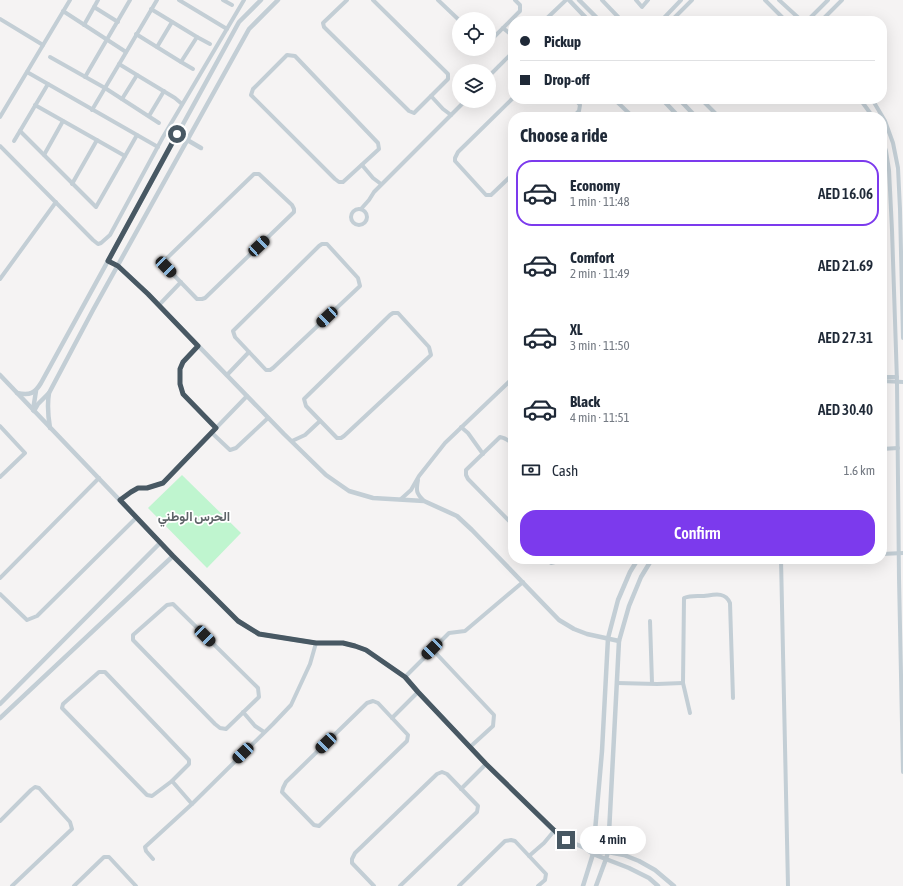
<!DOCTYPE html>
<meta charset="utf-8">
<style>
:root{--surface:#fff;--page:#f2f2f3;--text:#1f2937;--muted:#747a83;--line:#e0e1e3;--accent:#7c3aed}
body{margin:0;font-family:"Asap Condensed",Vazirmatn,sans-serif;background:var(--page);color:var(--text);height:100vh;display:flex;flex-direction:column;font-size:15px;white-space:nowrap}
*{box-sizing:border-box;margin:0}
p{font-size:13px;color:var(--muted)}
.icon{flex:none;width:22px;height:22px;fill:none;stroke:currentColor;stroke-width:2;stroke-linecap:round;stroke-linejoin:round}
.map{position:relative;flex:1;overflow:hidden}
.details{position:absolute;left:508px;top:112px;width:379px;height:452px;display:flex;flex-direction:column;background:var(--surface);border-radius:16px;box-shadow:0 4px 16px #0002}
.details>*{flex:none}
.hud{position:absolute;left:508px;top:16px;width:379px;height:88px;border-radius:16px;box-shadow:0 4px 16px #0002;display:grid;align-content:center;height:88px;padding:0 12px;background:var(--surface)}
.tools{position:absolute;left:452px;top:12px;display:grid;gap:8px}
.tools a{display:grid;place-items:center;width:44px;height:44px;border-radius:50%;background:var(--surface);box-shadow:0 4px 16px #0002;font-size:20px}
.end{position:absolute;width:18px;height:18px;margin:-9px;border:5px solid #485863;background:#fff;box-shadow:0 0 0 2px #fff}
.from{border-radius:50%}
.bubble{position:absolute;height:28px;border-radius:14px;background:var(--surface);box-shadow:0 4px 16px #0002;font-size:13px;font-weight:600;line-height:28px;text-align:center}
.car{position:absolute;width:12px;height:24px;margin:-12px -6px;border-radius:5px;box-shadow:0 0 3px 1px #0007;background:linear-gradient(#222 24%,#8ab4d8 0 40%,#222 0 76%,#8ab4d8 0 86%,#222 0)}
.hud b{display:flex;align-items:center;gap:14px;height:38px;font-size:15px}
.hud b+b{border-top:1px solid var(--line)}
.hud i{width:10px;height:10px;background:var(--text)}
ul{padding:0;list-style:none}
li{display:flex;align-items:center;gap:12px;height:66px;margin:0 8px 6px;padding:0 4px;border:2px solid transparent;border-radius:16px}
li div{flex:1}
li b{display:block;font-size:15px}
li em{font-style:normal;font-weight:600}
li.selected{border-color:var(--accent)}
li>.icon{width:36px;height:36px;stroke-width:1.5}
h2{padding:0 12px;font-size:18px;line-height:48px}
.pay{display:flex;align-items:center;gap:10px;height:44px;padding:0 12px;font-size:15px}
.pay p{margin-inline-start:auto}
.primary-button{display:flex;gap:8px;margin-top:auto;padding:8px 12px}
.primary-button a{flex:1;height:46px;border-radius:16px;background:var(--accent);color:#fff;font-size:16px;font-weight:600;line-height:46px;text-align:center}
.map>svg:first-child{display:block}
.green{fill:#bff5cf}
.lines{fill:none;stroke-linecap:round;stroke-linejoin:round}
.minor{stroke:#c3ced5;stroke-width:4}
.tertiary{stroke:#c3ced5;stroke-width:4.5}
.route{stroke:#485863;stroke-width:5}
.labels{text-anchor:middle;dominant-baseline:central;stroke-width:3.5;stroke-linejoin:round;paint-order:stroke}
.neighbourhood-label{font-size:13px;font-weight:bold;fill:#5e6468;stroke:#fff}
</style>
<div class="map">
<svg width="903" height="886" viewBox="0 0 903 886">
<rect width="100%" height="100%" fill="#f5f3f3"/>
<polygon class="green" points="182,475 241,533 207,568 148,508"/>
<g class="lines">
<g class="minor">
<polyline points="179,0 227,29"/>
<polyline points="223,0 232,5"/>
<polyline points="347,0 323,23 324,27 409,111 414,113 448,79 448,74 373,0"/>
<polyline points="438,0 459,20"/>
<polyline points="602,0 622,21"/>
<polyline points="636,0 642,7 648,0"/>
<polyline points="765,0 786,21"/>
<polyline points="779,0 802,21"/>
<polyline points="94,7 118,22"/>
<polyline points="63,11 126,52"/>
<polyline points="0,19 43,45"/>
<polyline points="544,21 566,0"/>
<polyline points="661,21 681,0"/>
<polyline points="671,21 692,0"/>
<polyline points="807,21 828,0"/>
<polyline points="821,21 842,0"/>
<polyline points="84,25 98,0"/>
<polyline points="503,28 513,36"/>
<polyline points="136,34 181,62 197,37 151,9"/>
<polyline points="197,37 210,44"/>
<polyline points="489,42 520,11 520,5 515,0"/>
<polyline points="157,47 172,22"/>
<polygon points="287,55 295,56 378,143 379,149 343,182 339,182 335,179 251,95 253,89"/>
<polyline points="50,57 105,88 159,123"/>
<polyline points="181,62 193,69"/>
<polyline points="119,64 137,75"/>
<polyline points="27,72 158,147"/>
<polyline points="489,76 513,52"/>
<polyline points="85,77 130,0"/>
<polyline points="431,96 443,109 451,115"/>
<polyline points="513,98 458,152 455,158 455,161 486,195 491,195 513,174"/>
<polyline points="122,99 137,75 175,98 182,104"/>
<polyline points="614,99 633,117"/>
<polyline points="701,99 719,117"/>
<polyline points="860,99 873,117"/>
<polyline points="872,99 885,121 893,143 898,168 900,209 903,338"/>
<polyline points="35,105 125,156"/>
<polyline points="92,110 157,0"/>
<polyline points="149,116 164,91"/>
<polyline points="0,117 70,0"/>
<polyline points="573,117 579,111 580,105 575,99"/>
<polyline points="20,131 96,207 137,135"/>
<polyline points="882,139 886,151 889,170 892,230 897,381 899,578 903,772"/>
<polyline points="14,141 48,84"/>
<polyline points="0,146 93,240 98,244 101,243 110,235 163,137 244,0"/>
<polyline points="44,155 63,121"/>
<polyline points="362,165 373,178 381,184"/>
<polygon points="254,174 259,174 292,205 294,209 294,212 205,298 202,299 197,299 166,267 165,260"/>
<polyline points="72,184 97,140"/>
<circle cx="359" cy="217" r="8"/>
<polyline points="361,209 369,200 374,192 465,101"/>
<polygon points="322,244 327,244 358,278 360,286 273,368 270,370 266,370 235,337 233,331 319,246"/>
<polyline points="0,279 56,202"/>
<polyline points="159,305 181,282"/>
<polygon points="393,313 398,313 429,347 431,355 344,436 341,438 337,438 306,406 304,399 390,315"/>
<polyline points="198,346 183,362 180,369 180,383 183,394 216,428"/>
<polyline points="227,375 249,352"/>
<polyline points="882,377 897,377"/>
<polyline points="882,381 903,382"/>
<polyline points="0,426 25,453 0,477"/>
<polyline points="461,427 468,433 483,454"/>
<polyline points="212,433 230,450 236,448 268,418"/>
<polyline points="292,441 305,435 320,421"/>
<path d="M513,445C509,440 506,438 500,437L466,470V475L468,479L513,525"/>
<polyline points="882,449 898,448"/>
<path d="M418,480C416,491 416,493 424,501"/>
<polyline points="401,499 411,490 419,476 445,443 513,378"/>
<polyline points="120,500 131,492 138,488 147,488 163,483 247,396"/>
<polyline points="882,554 903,553"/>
<polyline points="546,559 551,563 555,562 559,559"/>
<polyline points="781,559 788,886"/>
<polyline points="0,578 99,478"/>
<polyline points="0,594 27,620 37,616 136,518"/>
<polygon points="173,604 258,688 259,697 226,729 220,728 215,724 133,640 133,635 167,605"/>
<polyline points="650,621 652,683"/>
<polyline points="432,649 494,715 493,726 470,747"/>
<polygon points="99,672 105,672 189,760 189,764 172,781 152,796 147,795 62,708 63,704"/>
<polyline points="405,677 449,633 465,631 523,582"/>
<polyline points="617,683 657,684 683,683"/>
<polygon points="373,701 378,703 408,735 407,741 319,826 314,825 282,792 283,788 286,782 367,703"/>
<polyline points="243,712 255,726 264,732"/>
<path d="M690,713L683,683L684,598C691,595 697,596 704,596C713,595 725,591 730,603L733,698"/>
<polyline points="392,718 418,692"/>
<polyline points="172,781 192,804"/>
<polyline points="461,789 486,764"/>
<polyline points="0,821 31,790 35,787 39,788 70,822 72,829 12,886"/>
<polyline points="529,856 544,843 554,831"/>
<polyline points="153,859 146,851 145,847 192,804 273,724 291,705 310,664 316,643"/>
<polyline points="74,886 104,857 109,857 136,886"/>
<polyline points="374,886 352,863 352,859 355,853 437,774 442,772 447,774 478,806 477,812 400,886"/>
<polyline points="459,886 505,841 511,840 515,841 546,874 545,880 538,886"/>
</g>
<g class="tertiary">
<polyline points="569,0 589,21"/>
<polyline points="579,0 600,21"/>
<polyline points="662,99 679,117"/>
<polyline points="679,99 696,117"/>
<polyline points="177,134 201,148"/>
<polyline points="109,261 118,266 148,294 284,434 326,475 349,491 373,498 424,501 457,516 472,530 559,620 574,629 587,634 619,641"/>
<polyline points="0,375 173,556 238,621 259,634 316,643 343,643 355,646 366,650 405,677 418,692 486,764 558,835 566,840 585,848 593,854 629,868 649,878 658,886"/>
<path d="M17,393C30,396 35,393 41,383L239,22L261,0"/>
<polyline points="33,410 36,391"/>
<polyline points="34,411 38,404 49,393"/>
<path d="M50,428C48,416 47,405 49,393L93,310L249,29L278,0"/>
<polyline points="0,704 160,543"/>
<polyline points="0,718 173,556"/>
<polyline points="595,853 608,852 624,855 639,861 655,870 674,886"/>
<polyline points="583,886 593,854 602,751 608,638 618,600 630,572 638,559"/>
<polyline points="596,886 606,859 608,852 619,641 629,606 641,577 652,559"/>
</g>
</g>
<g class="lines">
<polyline class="route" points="177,134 108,261 118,266 148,294 198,346 183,362 180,369 180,384 183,394 216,428 163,483 147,488 138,488 131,492 120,500 173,556 238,621 259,634 316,643 343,643 355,646 366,650 405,677 418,692 486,764 558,834 566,840"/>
</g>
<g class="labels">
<g class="neighbourhood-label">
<text x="194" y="516">الحرس الوطني</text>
</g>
</g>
</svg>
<div class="tools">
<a><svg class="icon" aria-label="locate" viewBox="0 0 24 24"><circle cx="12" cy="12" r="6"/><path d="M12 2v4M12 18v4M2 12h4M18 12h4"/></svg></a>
<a><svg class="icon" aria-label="layers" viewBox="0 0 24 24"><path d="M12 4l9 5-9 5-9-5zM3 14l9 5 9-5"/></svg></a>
</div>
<i class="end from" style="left:177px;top:134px"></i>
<i class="end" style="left:566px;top:840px"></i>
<div class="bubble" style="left:580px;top:826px;width:66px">4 min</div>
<i class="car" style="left:259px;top:246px;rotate:47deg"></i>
<i class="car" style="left:166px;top:267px;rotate:136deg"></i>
<i class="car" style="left:327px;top:317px;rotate:227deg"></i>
<i class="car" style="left:205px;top:636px;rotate:135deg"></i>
<i class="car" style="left:432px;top:649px;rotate:225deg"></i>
<i class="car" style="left:326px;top:743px;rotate:226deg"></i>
<i class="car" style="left:243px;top:753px;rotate:226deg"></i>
<div class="hud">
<b><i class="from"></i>Pickup</b>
<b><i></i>Drop-off</b>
</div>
<section class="details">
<h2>Choose a ride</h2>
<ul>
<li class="selected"><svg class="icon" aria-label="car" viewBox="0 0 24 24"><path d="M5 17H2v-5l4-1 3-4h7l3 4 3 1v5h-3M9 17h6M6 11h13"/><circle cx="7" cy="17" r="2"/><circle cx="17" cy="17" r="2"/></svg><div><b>Economy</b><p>1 min · 11:48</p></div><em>AED 16.06</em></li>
<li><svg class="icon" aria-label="car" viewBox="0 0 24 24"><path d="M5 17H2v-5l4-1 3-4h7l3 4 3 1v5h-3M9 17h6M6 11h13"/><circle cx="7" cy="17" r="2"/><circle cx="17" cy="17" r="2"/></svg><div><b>Comfort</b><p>2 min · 11:49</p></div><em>AED 21.69</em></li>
<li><svg class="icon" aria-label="car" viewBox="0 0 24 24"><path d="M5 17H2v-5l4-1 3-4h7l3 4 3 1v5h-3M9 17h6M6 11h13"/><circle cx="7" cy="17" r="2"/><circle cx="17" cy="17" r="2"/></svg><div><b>XL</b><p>3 min · 11:50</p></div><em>AED 27.31</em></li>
<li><svg class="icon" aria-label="car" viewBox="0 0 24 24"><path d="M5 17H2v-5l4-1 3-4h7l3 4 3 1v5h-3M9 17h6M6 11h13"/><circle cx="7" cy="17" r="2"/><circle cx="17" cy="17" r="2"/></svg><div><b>Black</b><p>4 min · 11:51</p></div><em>AED 30.40</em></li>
</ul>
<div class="pay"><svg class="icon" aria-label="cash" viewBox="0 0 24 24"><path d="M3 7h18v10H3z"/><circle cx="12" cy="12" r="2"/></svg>Cash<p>1.6 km</p></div>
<div class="primary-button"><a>Confirm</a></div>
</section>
</div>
